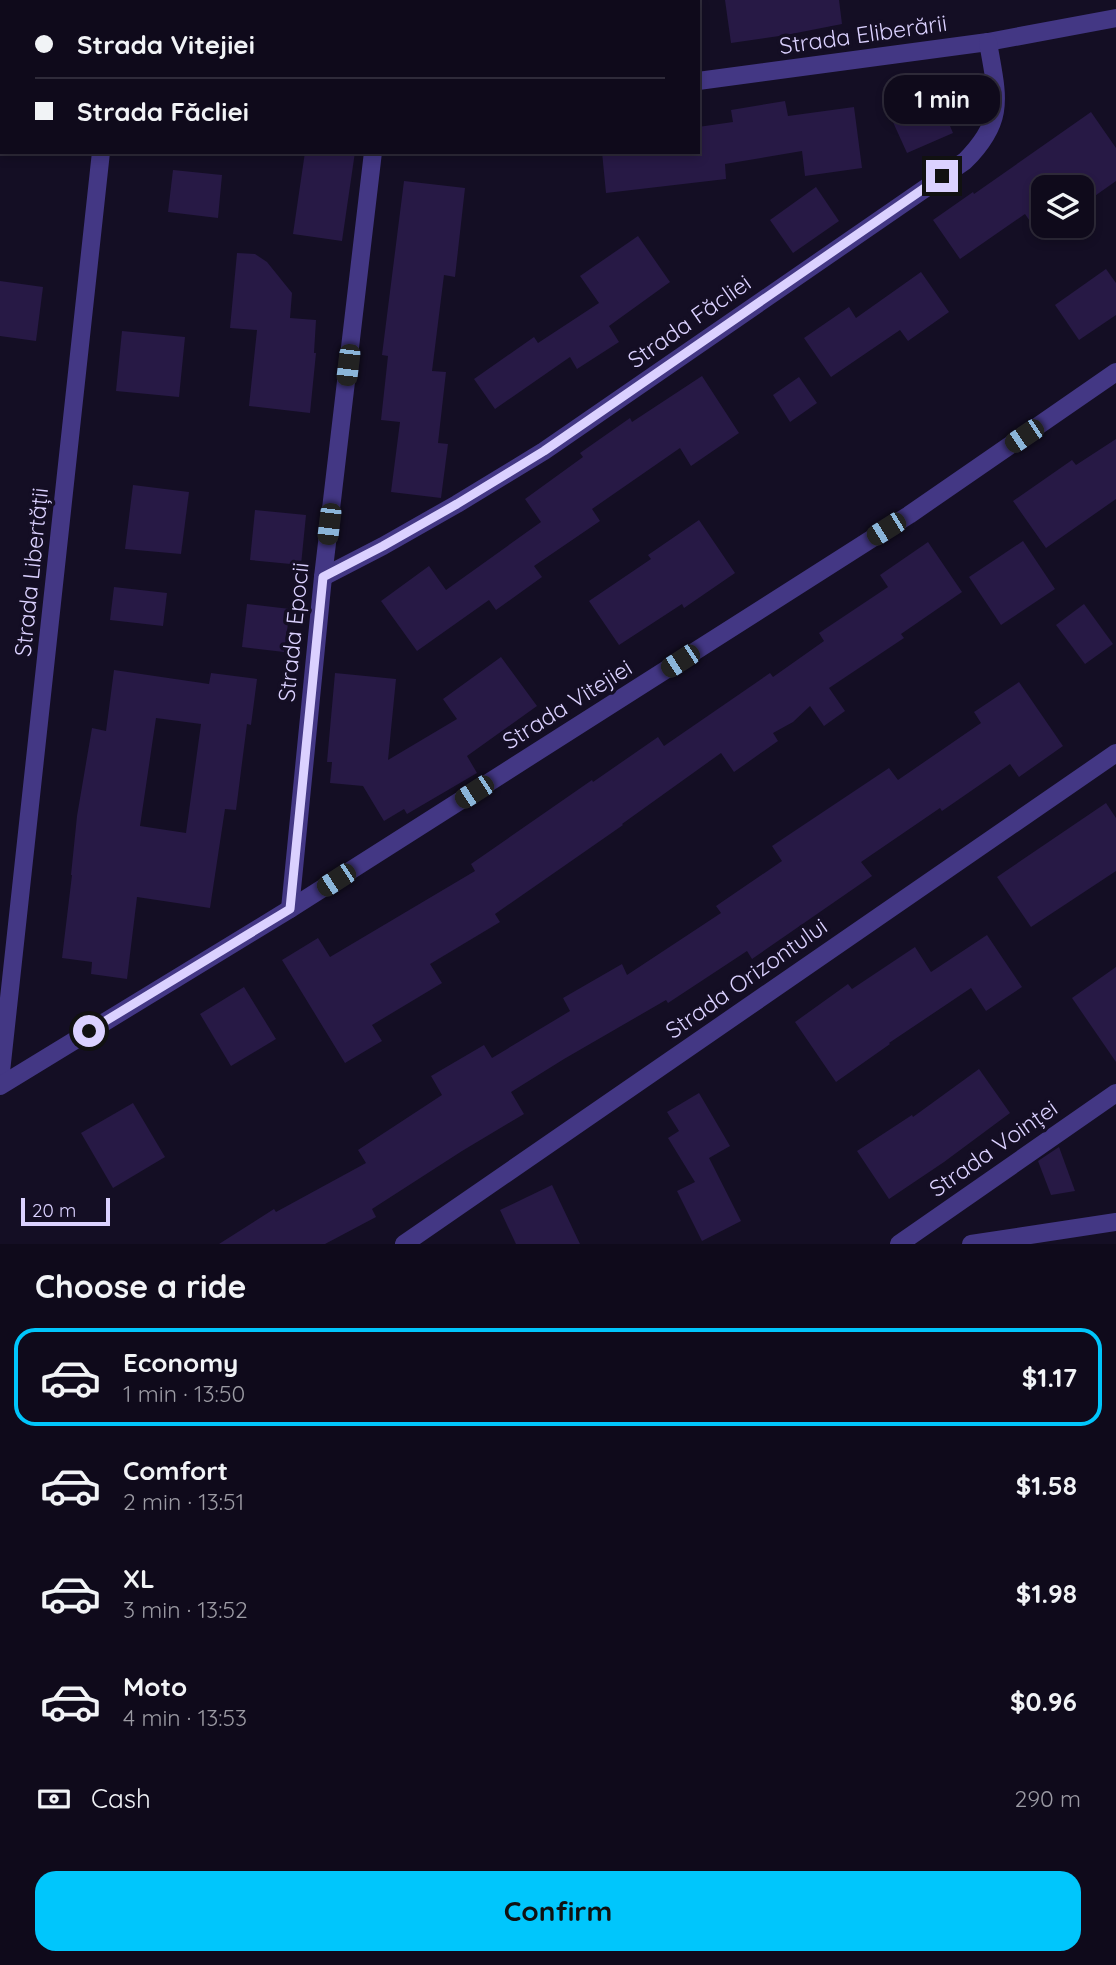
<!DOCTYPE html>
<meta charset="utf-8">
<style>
:root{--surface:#0f0a1b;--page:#1d1828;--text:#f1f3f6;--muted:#9b9aa3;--line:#2f2b3a;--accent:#00c6fc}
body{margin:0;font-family:Quicksand,sans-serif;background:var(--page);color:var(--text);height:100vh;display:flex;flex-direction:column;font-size:26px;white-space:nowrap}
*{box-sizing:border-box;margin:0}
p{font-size:23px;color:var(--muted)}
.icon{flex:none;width:38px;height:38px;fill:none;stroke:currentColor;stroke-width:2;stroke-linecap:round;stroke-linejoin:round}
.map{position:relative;height:1244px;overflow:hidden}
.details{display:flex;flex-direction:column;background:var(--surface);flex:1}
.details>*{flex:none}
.hud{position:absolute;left:0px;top:0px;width:700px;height:154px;box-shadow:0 4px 10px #0003,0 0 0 2px var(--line);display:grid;align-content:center;height:154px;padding:0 35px;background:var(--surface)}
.buttons{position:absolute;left:1031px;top:175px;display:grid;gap:14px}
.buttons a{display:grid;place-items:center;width:63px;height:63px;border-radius:14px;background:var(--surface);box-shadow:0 4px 10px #0003,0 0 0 2px var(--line);font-size:35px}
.scale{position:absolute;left:21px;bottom:18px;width:89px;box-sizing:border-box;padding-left:7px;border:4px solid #dbd1ff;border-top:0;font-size:19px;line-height:24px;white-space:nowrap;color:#dbd1ff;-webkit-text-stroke:5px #140e24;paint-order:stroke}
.end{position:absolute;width:32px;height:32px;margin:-16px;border:9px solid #dbd1ff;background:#111;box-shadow:0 0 0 4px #111}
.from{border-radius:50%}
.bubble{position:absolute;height:49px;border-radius:21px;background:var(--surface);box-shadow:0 4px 10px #0003,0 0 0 2px var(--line);font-size:23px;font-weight:800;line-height:49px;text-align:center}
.car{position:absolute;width:21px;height:42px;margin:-21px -10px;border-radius:9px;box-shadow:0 0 5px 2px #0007;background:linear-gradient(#222 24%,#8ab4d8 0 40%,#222 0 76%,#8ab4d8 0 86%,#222 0)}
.hud b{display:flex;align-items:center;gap:24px;height:66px;font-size:26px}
.hud b+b{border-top:2px solid var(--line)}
.hud i{width:18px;height:18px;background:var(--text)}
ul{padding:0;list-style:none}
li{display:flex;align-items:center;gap:21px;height:98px;margin:0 14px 10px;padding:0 21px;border:4px solid transparent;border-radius:21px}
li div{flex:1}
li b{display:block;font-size:26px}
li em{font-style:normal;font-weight:800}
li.active{border-color:var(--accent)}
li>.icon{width:63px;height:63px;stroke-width:1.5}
h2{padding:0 35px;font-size:32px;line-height:84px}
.pay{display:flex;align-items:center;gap:18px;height:77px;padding:0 35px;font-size:26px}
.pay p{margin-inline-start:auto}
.action{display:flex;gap:14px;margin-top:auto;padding:14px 35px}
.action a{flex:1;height:80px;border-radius:21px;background:var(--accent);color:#111;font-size:28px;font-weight:800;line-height:80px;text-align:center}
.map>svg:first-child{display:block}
.building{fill:#271945;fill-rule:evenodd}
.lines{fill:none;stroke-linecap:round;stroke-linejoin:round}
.minor{stroke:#433784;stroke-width:18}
.route{stroke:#dbd1ff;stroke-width:9}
.labels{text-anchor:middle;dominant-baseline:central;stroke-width:7;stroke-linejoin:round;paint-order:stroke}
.street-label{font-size:23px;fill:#dbd1ff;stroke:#140e24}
</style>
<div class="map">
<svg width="1116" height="1244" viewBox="0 0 1116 1244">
<rect width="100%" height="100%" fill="#140e24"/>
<g class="building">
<polygon points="725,0 839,0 842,24 786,35 731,43"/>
<polygon points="928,80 935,94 939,92 950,117 947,119 953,133 907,153 883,100"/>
<polygon points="785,101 788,116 854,107 862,168 805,176 802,151 725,164 726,179 606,193 602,152 698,152 698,127 733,122 731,110"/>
<polygon points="1091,112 1116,148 1116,181 1082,205 1082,187 1043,187 1043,226 1051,226 1039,234 1025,214 960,259 933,220 973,192 974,194"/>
<polygon points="305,152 355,152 342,241 293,234"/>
<polygon points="173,170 222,175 218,218 168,212"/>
<polygon points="404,181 465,188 455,277 444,275 432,371 446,372 438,443 448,444 441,498 391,492 400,422 381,420 388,356 382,355"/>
<polygon points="816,187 839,221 793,253 770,220"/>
<polygon points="638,236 670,282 609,326 619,342 577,369 570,357 495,409 474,379 534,337 538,343 599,303 580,276"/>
<polygon points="237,253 255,254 267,262 292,293 290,318 316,320 314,353 316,353 310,413 249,406 257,330 230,328"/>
<polygon points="1106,269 1116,283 1116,315 1079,340 1055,305"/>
<polygon points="921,272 949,312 908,341 900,330 831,377 804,338 849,307 856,318"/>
<polygon points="0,281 43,287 36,341 0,336"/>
<polygon points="122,331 185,337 179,397 116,391"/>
<polygon points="702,376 739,433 691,466 680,448 592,509 600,521 534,566 542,577 496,610 489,600 417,651 381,601 429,566 446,590 541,522 525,499 583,457 580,453 630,418 632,422"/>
<polygon points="799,377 817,403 790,422 773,395"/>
<polygon points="1116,439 1116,499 1046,548 1013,501 1072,460 1076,465"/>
<polygon points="133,485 189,492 181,554 125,549"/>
<polygon points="255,510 306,515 301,565 250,560"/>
<polygon points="699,520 735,573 684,608 682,604 619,645 589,601 651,559 648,555"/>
<polygon points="1023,541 1055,589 1001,625 969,577"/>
<polygon points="928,542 962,592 901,634 904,638 829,688 845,711 824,726 810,706 793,722 773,733 778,741 734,772 721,753 622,824 623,825 495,914 500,922 430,964 442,983 372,1025 382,1041 345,1063 282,960 318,938 330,957 475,871 471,864 592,780 593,782 658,737 664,746 770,673 773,677 824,641 819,633 888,587 880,575"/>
<polygon points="114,587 167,593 163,626 110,620"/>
<polygon points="247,604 290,609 284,652 242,647"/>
<polygon points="1084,604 1113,644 1085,664 1056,625"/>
<polygon points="501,657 537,706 467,756 477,773 407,814 404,809 384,821 363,786 330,783 332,762 327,762 335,673 396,679 388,760 457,719 443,699"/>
<path d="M114,670L209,684L211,673L257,679L251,725L247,724L236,810L225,809L210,908L137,897L127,979L91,974L92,962L62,958L72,875H71L77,816L92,728L106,731ZM156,718L201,724L186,833L140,826Z"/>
<polygon points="1019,682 1063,746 1019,777 1010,764 942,811 940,808 861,862 872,876 752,959 747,951 668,1003 666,1000 564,1059 511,1092 524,1114 462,1151 372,1209 376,1217 325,1244 219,1244 274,1209 276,1212 366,1163 358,1150 442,1095 431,1076 484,1045 492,1058 570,1011 563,998 622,964 627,975 721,913 716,906 782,861 772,846 889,768 898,780 981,723 974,712"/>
<polygon points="1106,803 1116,818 1116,871 1031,927 997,877"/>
<polygon points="987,935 1022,987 986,1011 971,988 889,1043 890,1044 836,1082 795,1022 848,984 852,989 915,947 931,972"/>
<polygon points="1116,967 1116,1062 1072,998"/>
<polygon points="244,987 276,1039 231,1066 200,1014"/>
<polygon points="979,1069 1010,1113 944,1162 889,1199 857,1151 912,1115 913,1117"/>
<polygon points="699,1093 730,1146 709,1158 741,1221 702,1241 677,1191 695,1182 668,1138 679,1131 667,1112"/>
<polygon points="133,1103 165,1157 113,1188 81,1133"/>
<polygon points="1059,1147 1075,1191 1051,1195 1038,1161"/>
<polygon points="552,1185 580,1244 516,1244 500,1210"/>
</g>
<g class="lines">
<g class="minor">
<polyline points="119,2 119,0"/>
<polyline points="390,2 390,0"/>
<polyline points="698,81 988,42 1116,18"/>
<polyline points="0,88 2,89"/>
<path d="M323,577L383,546L457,504L544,451L965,161C1007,119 997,96 988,42"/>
<polyline points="290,909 323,577 373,152"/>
<polyline points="0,1081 101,152"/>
<polyline points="0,1086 290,909 909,515 1116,372"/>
<polyline points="404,1244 1116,753"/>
<polyline points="899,1244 1116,1093"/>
<polyline points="971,1244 1116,1222"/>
</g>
</g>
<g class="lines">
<polyline class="route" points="89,1031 290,909 323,577 383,546 457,504 544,451 942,176"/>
</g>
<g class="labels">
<g class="street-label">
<text transform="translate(863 34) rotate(-8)">Strada Eliberării</text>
<text transform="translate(689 321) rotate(-35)">Strada Făcliei</text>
<text transform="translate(31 572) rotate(-84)">Strada Libertății</text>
<text transform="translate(293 632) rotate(-84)">Strada Epocii</text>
<text transform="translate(567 704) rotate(-32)">Strada Vitejiei</text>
<text transform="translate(746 978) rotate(-35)">Strada Orizontului</text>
<text transform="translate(993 1148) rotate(-35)">Strada Voinței</text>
</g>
</g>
</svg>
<div class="buttons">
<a><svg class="icon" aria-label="layers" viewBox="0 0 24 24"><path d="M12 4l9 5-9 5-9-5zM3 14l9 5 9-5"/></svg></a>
</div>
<div class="scale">20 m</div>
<i class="end from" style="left:89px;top:1031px"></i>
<i class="end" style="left:942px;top:176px"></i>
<div class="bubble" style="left:884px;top:75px;width:116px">1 min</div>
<i class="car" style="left:348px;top:365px;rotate:187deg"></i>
<i class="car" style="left:1024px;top:436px;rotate:236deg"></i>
<i class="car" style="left:329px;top:524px;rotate:187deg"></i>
<i class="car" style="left:886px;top:529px;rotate:238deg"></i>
<i class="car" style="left:680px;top:661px;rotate:237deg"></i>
<i class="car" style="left:474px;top:792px;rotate:237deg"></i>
<i class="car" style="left:336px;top:880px;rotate:237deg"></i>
<div class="hud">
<b><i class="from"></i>Strada Vitejiei</b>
<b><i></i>Strada Făcliei</b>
</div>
</div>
<section class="details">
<h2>Choose a ride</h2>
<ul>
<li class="active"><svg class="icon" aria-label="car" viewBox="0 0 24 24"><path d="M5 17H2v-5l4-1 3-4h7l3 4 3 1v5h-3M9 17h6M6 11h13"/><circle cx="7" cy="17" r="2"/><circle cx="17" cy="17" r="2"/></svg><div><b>Economy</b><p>1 min · 13:50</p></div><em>$1.17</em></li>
<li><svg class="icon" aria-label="car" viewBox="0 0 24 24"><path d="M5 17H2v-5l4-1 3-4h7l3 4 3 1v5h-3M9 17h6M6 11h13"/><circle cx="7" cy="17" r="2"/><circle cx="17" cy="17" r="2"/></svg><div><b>Comfort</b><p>2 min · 13:51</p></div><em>$1.58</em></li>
<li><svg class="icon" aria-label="car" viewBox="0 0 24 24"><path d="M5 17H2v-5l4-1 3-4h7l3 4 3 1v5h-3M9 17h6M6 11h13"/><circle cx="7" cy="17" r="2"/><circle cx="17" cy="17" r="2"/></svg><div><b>XL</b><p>3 min · 13:52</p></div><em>$1.98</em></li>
<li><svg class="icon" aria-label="car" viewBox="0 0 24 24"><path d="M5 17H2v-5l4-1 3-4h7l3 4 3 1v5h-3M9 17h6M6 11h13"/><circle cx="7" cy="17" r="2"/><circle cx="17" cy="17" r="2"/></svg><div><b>Moto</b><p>4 min · 13:53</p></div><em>$0.96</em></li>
</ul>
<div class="pay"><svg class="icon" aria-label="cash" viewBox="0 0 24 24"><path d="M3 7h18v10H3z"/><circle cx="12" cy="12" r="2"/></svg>Cash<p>290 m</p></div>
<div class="action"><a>Confirm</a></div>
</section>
